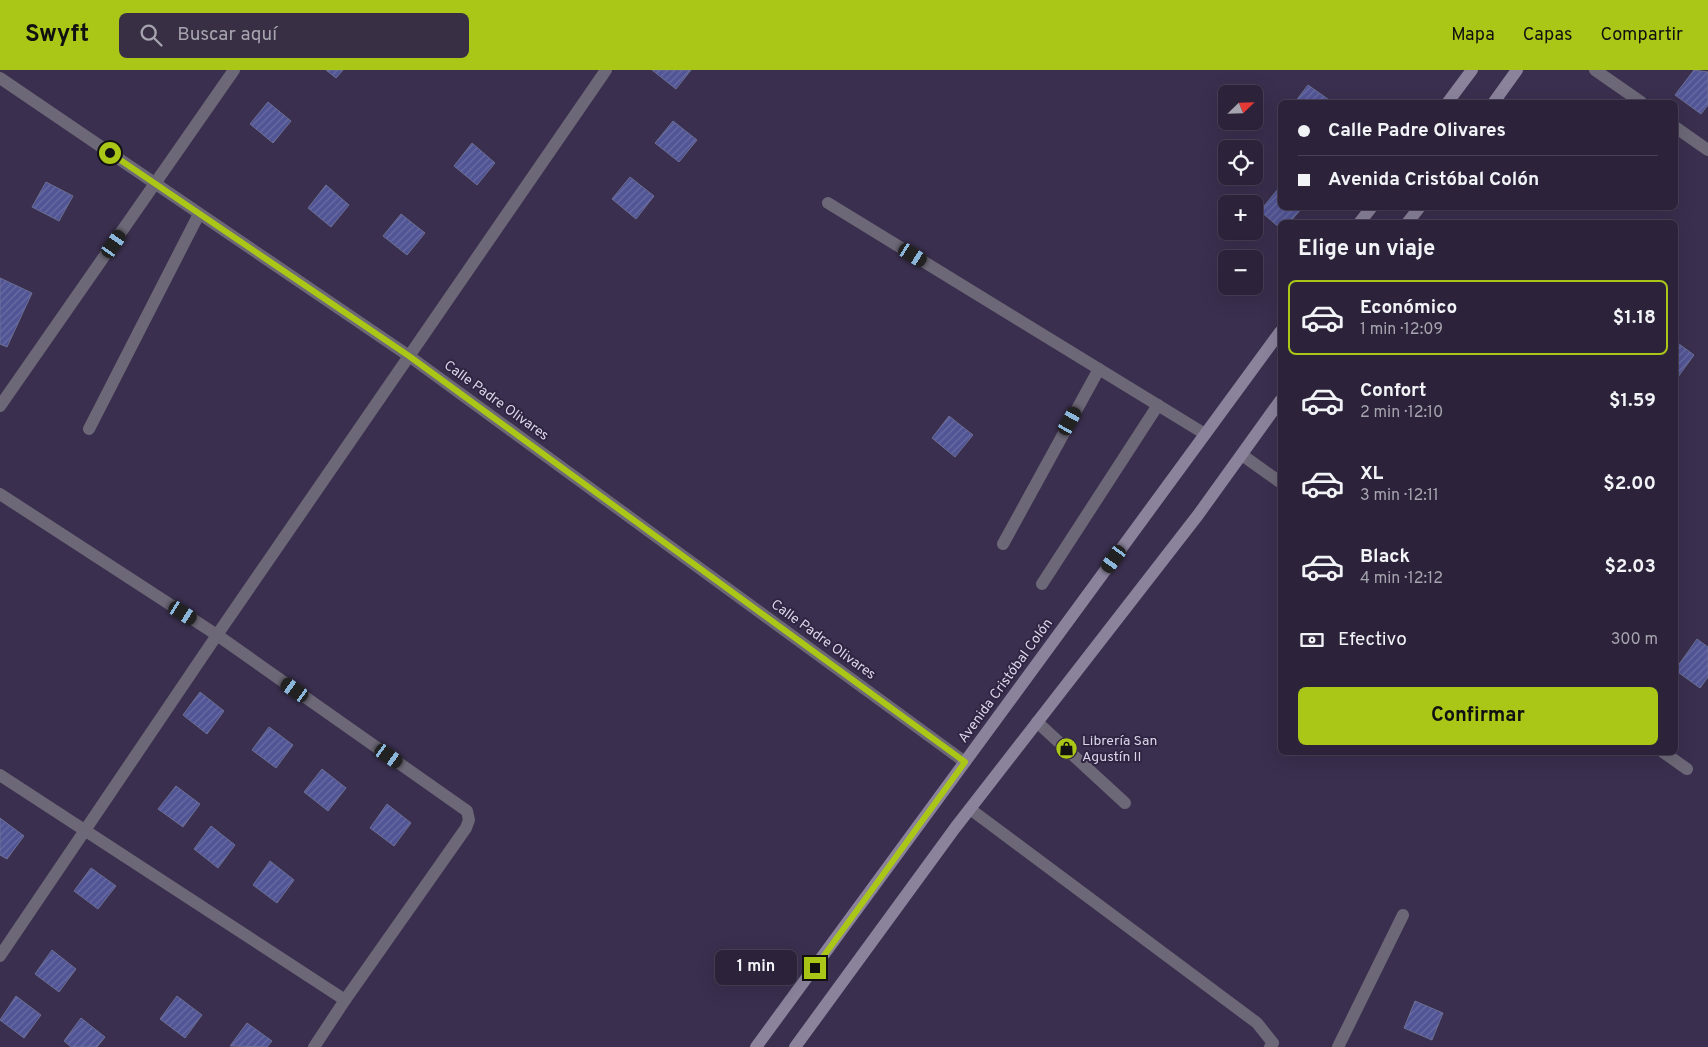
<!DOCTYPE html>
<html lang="es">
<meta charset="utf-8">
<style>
:root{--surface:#2c233a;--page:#382f45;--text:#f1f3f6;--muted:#a6a4af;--line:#484054;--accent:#aac717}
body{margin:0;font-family:Overpass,sans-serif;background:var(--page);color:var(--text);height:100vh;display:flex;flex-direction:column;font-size:19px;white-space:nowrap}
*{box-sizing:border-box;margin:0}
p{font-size:16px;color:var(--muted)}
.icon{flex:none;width:28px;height:28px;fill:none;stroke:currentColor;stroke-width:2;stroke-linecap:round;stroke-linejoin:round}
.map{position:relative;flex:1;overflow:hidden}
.side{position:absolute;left:1278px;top:150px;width:400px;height:535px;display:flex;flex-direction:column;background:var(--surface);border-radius:8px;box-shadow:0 5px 20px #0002,0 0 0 1px var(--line)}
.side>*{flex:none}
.hud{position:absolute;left:1278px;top:30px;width:400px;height:110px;border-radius:8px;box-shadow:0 5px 20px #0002,0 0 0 1px var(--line);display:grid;align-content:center;height:110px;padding:0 20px;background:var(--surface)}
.needle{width:32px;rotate:67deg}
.buttons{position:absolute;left:1218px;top:15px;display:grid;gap:10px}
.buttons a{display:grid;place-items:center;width:45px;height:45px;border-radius:8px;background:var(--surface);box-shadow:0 5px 20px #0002,0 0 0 1px var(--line);font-size:25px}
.end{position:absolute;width:22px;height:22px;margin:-11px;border:6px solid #aac717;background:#111;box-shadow:0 0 0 2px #111}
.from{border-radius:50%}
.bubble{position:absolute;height:35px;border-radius:8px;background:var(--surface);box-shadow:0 5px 20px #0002,0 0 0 1px var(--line);font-size:16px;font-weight:700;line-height:35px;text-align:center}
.car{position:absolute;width:15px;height:30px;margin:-15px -8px;border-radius:6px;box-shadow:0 0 4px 1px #0007;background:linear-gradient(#222 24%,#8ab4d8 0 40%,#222 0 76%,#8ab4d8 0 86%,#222 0)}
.hud b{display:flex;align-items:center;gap:18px;height:48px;font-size:19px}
.hud b+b{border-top:1px solid var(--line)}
.hud i{width:12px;height:12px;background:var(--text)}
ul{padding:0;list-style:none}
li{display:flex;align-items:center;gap:15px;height:75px;margin:0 10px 8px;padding:0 10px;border:2px solid transparent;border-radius:8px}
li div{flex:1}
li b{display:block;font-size:19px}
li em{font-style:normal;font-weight:700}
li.active{border-color:var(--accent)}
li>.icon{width:45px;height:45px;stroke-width:1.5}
h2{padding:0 20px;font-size:22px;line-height:60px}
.pay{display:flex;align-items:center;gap:12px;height:55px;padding:0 20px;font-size:19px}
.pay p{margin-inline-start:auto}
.cta{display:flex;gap:10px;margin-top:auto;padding:10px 20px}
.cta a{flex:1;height:58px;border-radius:8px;background:var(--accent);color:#111;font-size:20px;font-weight:700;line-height:58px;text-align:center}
header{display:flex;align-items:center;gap:30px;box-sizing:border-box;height:70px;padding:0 25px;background:var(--accent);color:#111}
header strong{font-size:24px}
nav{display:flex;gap:28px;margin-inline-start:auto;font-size:18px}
.search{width:350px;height:45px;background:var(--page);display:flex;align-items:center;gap:12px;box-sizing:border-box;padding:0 18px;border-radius:8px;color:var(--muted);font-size:19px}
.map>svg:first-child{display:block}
.building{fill:url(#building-hatch);stroke:#6b6f92}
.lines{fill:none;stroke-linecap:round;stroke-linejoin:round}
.lane{stroke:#6d6877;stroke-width:12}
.street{stroke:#6d6877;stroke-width:12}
.secondary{stroke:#8b839c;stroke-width:12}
.route{stroke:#aac717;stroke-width:6}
.labels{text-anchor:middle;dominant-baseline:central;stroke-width:4;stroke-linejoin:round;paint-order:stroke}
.street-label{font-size:14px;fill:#dcd6ea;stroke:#302543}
.poi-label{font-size:14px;fill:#dcd6ea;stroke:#302543;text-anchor:start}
</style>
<header>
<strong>Swyft</strong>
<div class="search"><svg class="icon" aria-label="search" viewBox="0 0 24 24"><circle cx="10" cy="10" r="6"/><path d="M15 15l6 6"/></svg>Buscar aquí</div>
<nav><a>Mapa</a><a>Capas</a><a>Compartir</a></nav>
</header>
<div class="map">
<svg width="1708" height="977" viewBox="0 0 1708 977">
<defs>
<pattern id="building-hatch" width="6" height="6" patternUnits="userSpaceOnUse" patternTransform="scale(1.25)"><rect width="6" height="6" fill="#525595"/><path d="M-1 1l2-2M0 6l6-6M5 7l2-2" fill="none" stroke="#6a6da4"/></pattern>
</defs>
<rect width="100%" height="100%" fill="#3a2f4e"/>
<g class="building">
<polygon points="326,0 343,0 336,8"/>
<polygon points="652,0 691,0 676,19"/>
<polygon points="1694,0 1708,2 1708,35 1701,44 1675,25"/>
<polygon points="1308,15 1332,32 1295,32"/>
<polygon points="268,32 291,51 273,73 250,54"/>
<polygon points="673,51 697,70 679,92 655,73"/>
<polygon points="472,73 495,93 477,115 454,96"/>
<polygon points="630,107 654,126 636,149 612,129"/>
<polygon points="46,112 73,126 59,151 32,137"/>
<polygon points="326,115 349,135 331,157 308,138"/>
<polygon points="1278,119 1280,138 1302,138 1290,152 1280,152 1280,158 1260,141"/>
<polygon points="401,144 425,163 407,185 383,166"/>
<polygon points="0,208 32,223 7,277 0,274"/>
<polygon points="1675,271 1694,285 1675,311"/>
<polygon points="949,346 973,365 955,387 932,368"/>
<polygon points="1697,569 1708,577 1708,607 1700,618 1675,600"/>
<polygon points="200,622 224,641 207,664 183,645"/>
<polygon points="269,657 293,675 276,698 252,680"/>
<polygon points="322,699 346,718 328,741 304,722"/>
<polygon points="176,716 200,734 183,757 158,739"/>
<polygon points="387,734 411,753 394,776 370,758"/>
<polygon points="0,748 24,766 7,789 0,785"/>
<polygon points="211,756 235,775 218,798 194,779"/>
<polygon points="270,791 294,810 277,833 253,815"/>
<polygon points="91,798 116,816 98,839 74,821"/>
<polygon points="52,880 76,899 59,922 35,904"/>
<polygon points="16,926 41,945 24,968 0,950"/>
<polygon points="177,926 202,945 185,968 160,949"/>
<polygon points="1415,931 1443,943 1432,970 1404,958"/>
<polygon points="81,948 105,967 97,977 71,977 64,971"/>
<polygon points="247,953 272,971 267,977 230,976"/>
</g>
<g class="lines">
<g class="lane">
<polyline points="828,133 1205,364"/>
<polyline points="89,359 199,144"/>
<polyline points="1003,474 1099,299"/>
<polyline points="1042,514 1158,335"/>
<polyline points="1037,652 1125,733"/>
<polyline points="970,739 1257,953 1273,973 1270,977"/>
</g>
<g class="street">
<polyline points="1595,0 1641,32"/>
<polyline points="0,8 409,286 965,692"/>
<polyline points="1675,57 1708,80"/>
<polyline points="0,336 234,0"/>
<polyline points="1242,385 1280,412"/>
<polyline points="0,424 217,565 467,741 469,750 466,758 345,930 314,977"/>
<polyline points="1663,682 1687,699"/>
<polyline points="0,705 345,930"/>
<polyline points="0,886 217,565 606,0"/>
<polyline points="1338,977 1403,845"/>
</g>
<g class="secondary">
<polyline points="1448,32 1472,0"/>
<polyline points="1494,32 1517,0"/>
<polyline points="1360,152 1371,138"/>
<polyline points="1408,152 1419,138"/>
<polyline points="756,977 1280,262"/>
<polyline points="795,977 955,758 1198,445 1280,331"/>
</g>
</g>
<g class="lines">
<polyline class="route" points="110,83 409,286 965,692 815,898"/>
</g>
<defs>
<symbol id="shop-disc" viewBox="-11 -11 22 22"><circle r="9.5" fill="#aac717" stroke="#302543"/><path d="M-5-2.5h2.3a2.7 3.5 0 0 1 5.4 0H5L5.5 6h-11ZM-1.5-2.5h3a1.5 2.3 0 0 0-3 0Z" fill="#111"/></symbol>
</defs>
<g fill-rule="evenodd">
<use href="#shop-disc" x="1054" y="666" width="25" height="25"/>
</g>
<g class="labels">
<g class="street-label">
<text transform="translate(496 331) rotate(36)">Calle Padre Olivares</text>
<text transform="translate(823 570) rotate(36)">Calle Padre Olivares</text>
<text transform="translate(1006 611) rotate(-54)">Avenida Cristóbal Colón</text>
</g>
<g class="poi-label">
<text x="1082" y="671">Librería San<tspan x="1082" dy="16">Agustín II</tspan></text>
</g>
</g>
</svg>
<div class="buttons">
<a><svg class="needle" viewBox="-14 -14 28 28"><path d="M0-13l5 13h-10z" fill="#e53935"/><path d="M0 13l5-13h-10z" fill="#a6a4af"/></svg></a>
<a><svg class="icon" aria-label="locate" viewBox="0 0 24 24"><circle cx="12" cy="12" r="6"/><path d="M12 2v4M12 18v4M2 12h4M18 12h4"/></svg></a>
<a>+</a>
<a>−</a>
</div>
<i class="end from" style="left:110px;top:83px"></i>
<i class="end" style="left:815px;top:898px"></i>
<div class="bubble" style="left:715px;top:880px;width:82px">1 min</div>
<i class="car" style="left:114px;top:174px;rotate:35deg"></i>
<i class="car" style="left:913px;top:185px;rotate:122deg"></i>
<i class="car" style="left:1070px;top:351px;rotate:29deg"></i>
<i class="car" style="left:1114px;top:489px;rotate:216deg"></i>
<i class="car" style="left:183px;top:543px;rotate:123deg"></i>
<i class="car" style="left:295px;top:620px;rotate:305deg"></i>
<i class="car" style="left:389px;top:686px;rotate:125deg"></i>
<div class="hud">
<b><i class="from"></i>Calle Padre Olivares</b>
<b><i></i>Avenida Cristóbal Colón</b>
</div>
<section class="side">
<h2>Elige un viaje</h2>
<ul>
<li class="active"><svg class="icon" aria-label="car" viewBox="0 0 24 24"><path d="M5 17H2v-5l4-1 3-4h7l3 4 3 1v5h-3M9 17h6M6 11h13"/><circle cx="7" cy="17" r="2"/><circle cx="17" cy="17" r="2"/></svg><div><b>Económico</b><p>1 min · 12:09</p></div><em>$1.18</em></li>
<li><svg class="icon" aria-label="car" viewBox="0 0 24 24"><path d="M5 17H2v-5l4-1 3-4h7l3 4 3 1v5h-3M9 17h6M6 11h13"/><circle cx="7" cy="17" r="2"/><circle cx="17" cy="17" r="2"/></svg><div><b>Confort</b><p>2 min · 12:10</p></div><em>$1.59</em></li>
<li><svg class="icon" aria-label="car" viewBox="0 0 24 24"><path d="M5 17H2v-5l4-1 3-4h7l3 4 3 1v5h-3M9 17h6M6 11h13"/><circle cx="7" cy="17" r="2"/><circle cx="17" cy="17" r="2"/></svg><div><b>XL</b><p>3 min · 12:11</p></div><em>$2.00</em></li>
<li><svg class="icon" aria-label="car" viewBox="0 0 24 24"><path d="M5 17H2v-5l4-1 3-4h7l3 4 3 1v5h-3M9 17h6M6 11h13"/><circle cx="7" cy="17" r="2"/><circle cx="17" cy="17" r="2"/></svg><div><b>Black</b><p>4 min · 12:12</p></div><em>$2.03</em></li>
</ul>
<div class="pay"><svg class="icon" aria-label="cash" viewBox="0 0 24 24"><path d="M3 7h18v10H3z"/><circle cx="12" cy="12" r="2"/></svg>Efectivo<p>300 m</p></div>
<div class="cta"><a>Confirmar</a></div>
</section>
</div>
